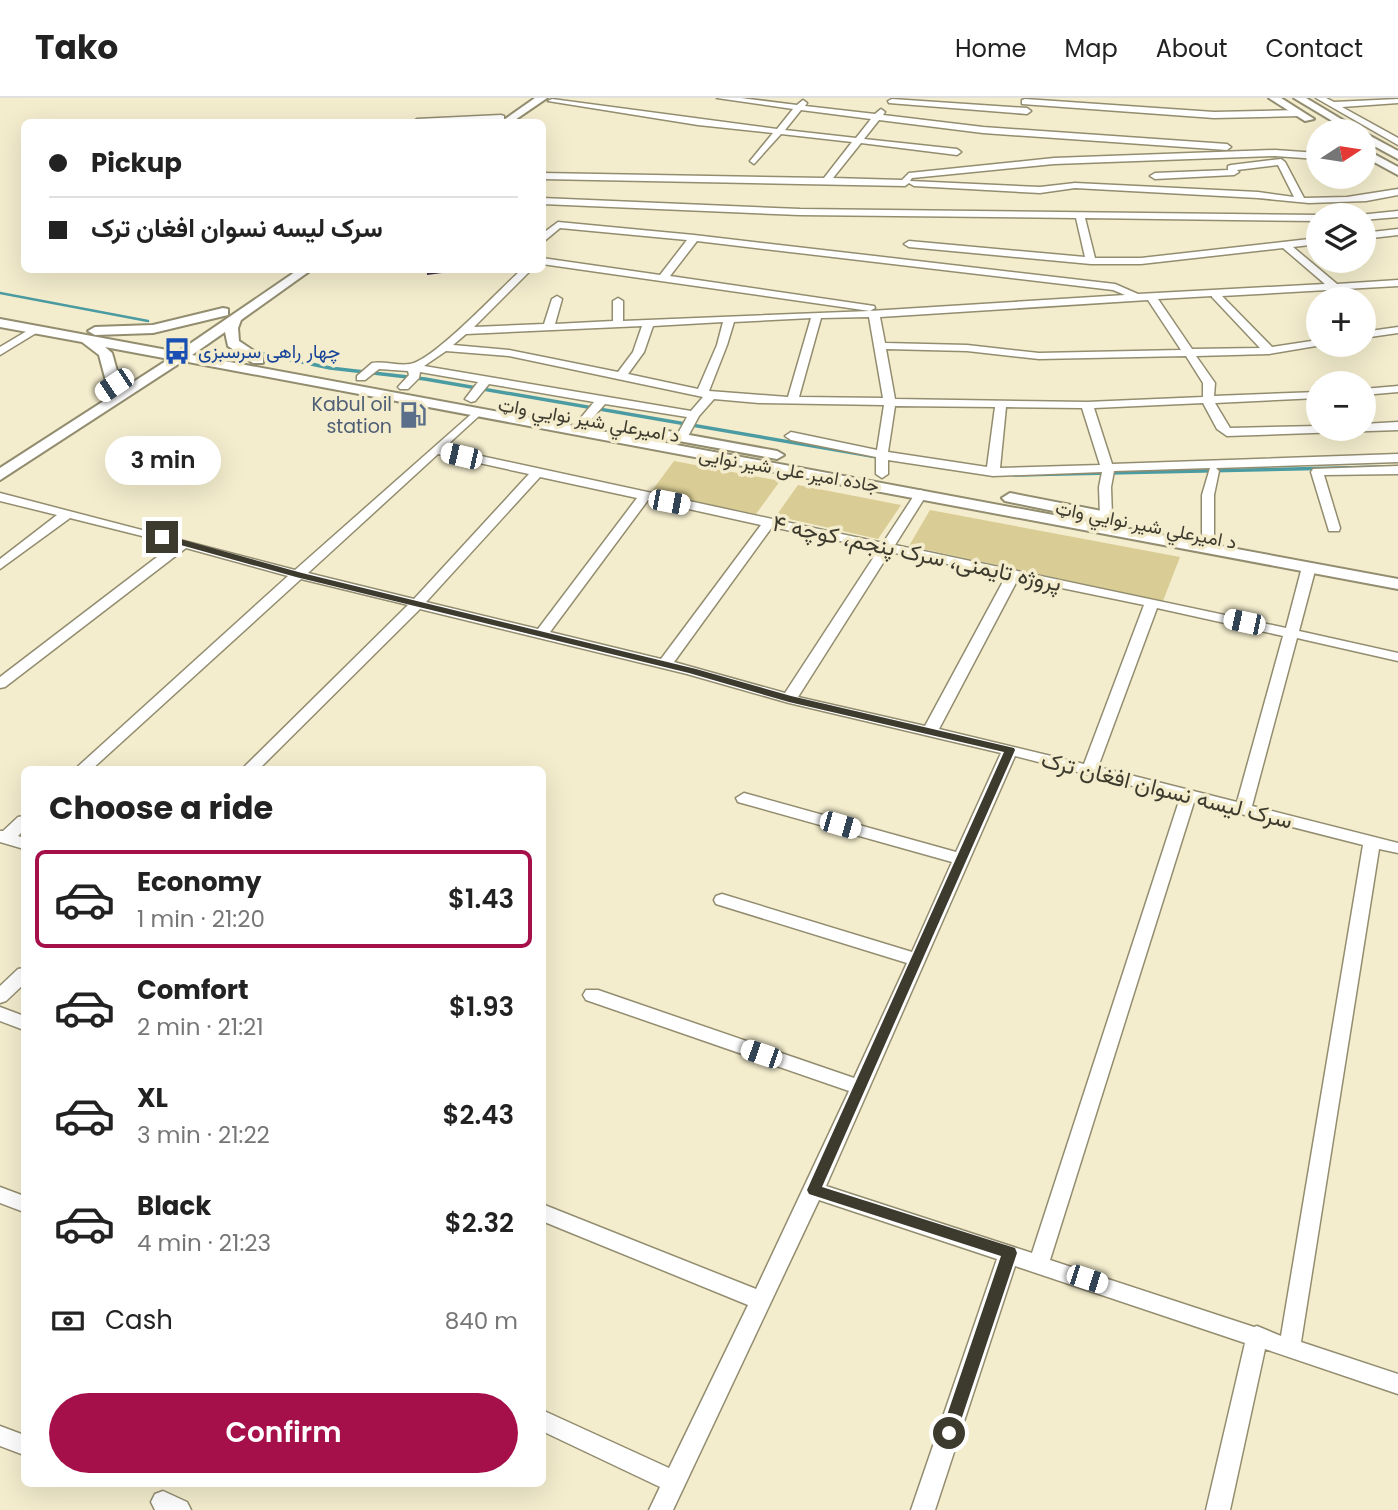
<!DOCTYPE html>
<meta charset="utf-8">
<style>
:root{--surface:#fff;--page:#f6f6f6;--text:#222;--muted:#767676;--line:#e0e0e0;--accent:#a5104b}
body{margin:0;font-family:Poppins,Vazirmatn,sans-serif;background:var(--page);color:var(--text);height:100vh;display:flex;flex-direction:column;font-size:26px;white-space:nowrap}
*{box-sizing:border-box;margin:0}
p{font-size:23px;color:var(--muted)}
.icon{flex:none;width:38px;height:38px;fill:none;stroke:currentColor;stroke-width:2;stroke-linecap:round;stroke-linejoin:round}
.map{position:relative;flex:1;overflow:hidden}
.sheet{position:absolute;left:21px;top:668px;width:525px;height:721px;display:flex;flex-direction:column;background:var(--surface);border-radius:10px;box-shadow:0 7px 28px #0002}
.sheet>*{flex:none}
.top-card{position:absolute;left:21px;top:21px;width:525px;height:154px;border-radius:10px;box-shadow:0 7px 28px #0002;display:grid;align-content:center;height:154px;padding:0 28px;background:var(--surface)}
.needle{width:46px;rotate:78deg}
.buttons{position:absolute;left:1306px;top:21px;display:grid;gap:14px}
.buttons a{display:grid;place-items:center;width:70px;height:70px;border-radius:50%;background:var(--surface);box-shadow:0 7px 28px #0002;font-size:35px}
.end{position:absolute;width:32px;height:32px;margin:-16px;border:9px solid #3d3a2e;background:#fff;box-shadow:0 0 0 4px #fff}
.from{border-radius:50%}
.bubble{position:absolute;height:49px;border-radius:24px;background:var(--surface);box-shadow:0 7px 28px #0002;font-size:23px;font-weight:600;line-height:49px;text-align:center}
.car{position:absolute;width:21px;height:42px;margin:-21px -10px;border-radius:9px;box-shadow:0 0 5px 2px #0007;background:linear-gradient(#fff 24%,#345 0 40%,#fff 0 76%,#345 0 86%,#fff 0)}
.top-card b{display:flex;align-items:center;gap:24px;height:66px;font-size:26px}
.top-card b+b{border-top:2px solid var(--line)}
.top-card i{width:18px;height:18px;background:var(--text)}
ul{padding:0;list-style:none}
li{display:flex;align-items:center;gap:21px;height:98px;margin:0 14px 10px;padding:0 14px;border:4px solid transparent;border-radius:10px}
li div{flex:1}
li b{display:block;font-size:26px}
li em{font-style:normal;font-weight:600}
li.active{border-color:var(--accent)}
li>.icon{width:63px;height:63px;stroke-width:1.5}
h2{padding:0 28px;font-size:32px;line-height:84px}
.pay{display:flex;align-items:center;gap:18px;height:77px;padding:0 28px;font-size:26px}
.pay p{margin-inline-start:auto}
.primary-button{display:flex;gap:14px;margin-top:auto;padding:14px 28px}
.primary-button a{flex:1;height:80px;border-radius:42px;background:var(--accent);color:#fff;font-size:28px;font-weight:600;line-height:80px;text-align:center}
header{display:flex;align-items:center;gap:42px;box-sizing:border-box;height:98px;padding:0 35px;background:var(--surface);border-bottom:2px solid var(--line)}
header strong{font-size:33px}
nav{display:flex;gap:38px;margin-inline-start:auto;font-size:24px}
.map>svg:first-child{display:block}
.green{fill:#d9cc94}
.lines{fill:none;stroke-linecap:round;stroke-linejoin:round}
.stream-far1{stroke:#4a9ba2;stroke-width:2.5}
.stream{stroke:#4a9ba2;stroke-width:3.5}
.minor-casing{stroke:#938d70;stroke-width:3}
.major-casing{stroke:#938d70;stroke-width:4}
.minor{fill:#fff;fill-rule:evenodd}
.major{fill:#fff;fill-rule:evenodd}
.shaded-wall{fill:#422e4e}
.route{fill:#3d3a2e}
.labels{text-anchor:middle;dominant-baseline:central;stroke-width:7;stroke-linejoin:round;paint-order:stroke}
.far-transit-label{font-size:19px;fill:#164399;stroke:#f3eccd;text-anchor:start}
.far-service-label{font-size:19px;fill:#4e5e75;stroke:#f3eccd;text-anchor:end}
.far-street-label{font-size:19px;fill:#3d3a2e;stroke:#f3eccd}
.street-label{font-size:23px;fill:#3d3a2e;stroke:#f3eccd}
</style>
<header>
<strong>Tako</strong>
<nav><a>Home</a><a>Map</a><a>About</a><a>Contact</a></nav>
</header>
<div class="map">
<svg width="1398" height="1412" viewBox="0 0 1398 1412">
<rect width="100%" height="100%" fill="#f3eccd"/>
<g class="green">
<polygon points="674,363 780,383 756,416 651,394"/>
<polygon points="798,387 901,407 878,441 776,418"/>
<polygon points="930,412 1180,459 1163,503 909,448"/>
</g>
<g class="lines">
<polyline class="stream-far1" points="0,195 148,223"/>
<g class="stream">
<polyline points="264,256 330,270 425,281 877,359"/>
<polyline points="1014,377 1383,369"/>
</g>
<defs>
<g id="minor">
<path d="M717,0H741L797,7L803,2L807,5L805,8L875,16L881,11L885,14L883,17L983,29L1227,46L1231,49L1227,52L983,35L879,22L864,41L957,51L961,54L957,57L861,45L833,80L902,82L909,75L1054,60L1275,52L1318,55V61L1275,58L1054,66L912,80L910,83L1040,89L1075,85L1258,94L1294,99L1278,67L1237,72L1239,74L1234,77L1155,81L1150,78L1155,75L1228,72V68L1231,67L1281,61L1285,64L1304,100L1347,99L1398,91V97L1366,103L1309,105L1258,100L1075,90L1040,95L914,88L909,85L905,88L542,81V75L824,80L852,44L781,36L754,66L750,63L773,35L698,27L548,3L552,1L777,31L793,11ZM801,12L871,21L856,40L785,32Z"/>
<polygon points="1316,0 1326,0 1334,4 1398,1 1398,5 1342,9 1398,40 1398,47"/>
<polygon points="892,1 1027,10 1031,13 1027,16 889,5 888,3"/>
<polygon points="1025,1 1214,14 1299,12 1303,15 1299,18 1214,20 1022,6 1022,2"/>
<polygon points="501,17 504,18 504,22 413,24 417,21"/>
<path d="M542,100L800,111L1318,117V123L1085,120L1095,160H1141L1318,140V146L1293,149L1337,186L1398,182V188L1222,198L1272,249L1318,242V247H1322L1269,256L1196,258L1215,285L1214,298L1318,294V300L1215,305L1230,330L1318,328V331H1363V326L1398,324V332L1227,338L1217,331L1203,305L1094,310L1112,366L1398,356V364L1216,370L1219,373L1214,397V440L1208,444L1202,440V397L1210,370L1114,373L1111,389L1112,419L1106,423L1100,419L1099,389L1102,374L993,378L888,362V376L882,380L876,376V359L791,342L785,338L791,334L877,352L884,307L759,305L714,301L699,318L686,342L682,343L676,339L687,319L605,306L589,324L585,326L579,322L594,304L489,286L475,303L471,304L465,301L478,284L420,274L419,280L408,291H400L398,289L409,277L408,273L379,271L365,282H357V278L372,265C385,263 398,268 410,266C433,263 500,191 521,172H531L474,229L544,226L552,201L557,198L562,201L555,226L613,223V203L618,200L623,203V223L870,213L542,166V160L660,177L687,142L560,130L542,145V136L558,124L694,137L1115,186L1138,196L1325,186L1283,150L1141,166H1091L909,149L904,146L909,143L1085,159L1076,120L800,117L542,106ZM697,143L1113,192L1125,197L870,213L875,210L874,208L670,178ZM1212,198V199L1260,250L1192,251L1158,201ZM1148,202L1181,252L1039,255L967,247L885,245L880,219ZM869,219L883,300L799,299L821,220ZM811,220L788,299L709,293L727,247L734,224ZM723,224L717,247L698,291L628,276L644,254L653,228ZM642,228L633,254L618,274L509,252L453,247L466,236ZM886,251L967,253L1039,261L1186,258L1203,285V299L1087,304L895,301ZM446,253L509,258L703,299L691,313L424,268ZM895,308L995,309L987,369L888,354ZM1006,309L1082,310L1100,367L1000,370Z"/>
<polygon points="1398,113 1398,119 1363,122 1363,117 1359,117"/>
<polygon points="1398,131 1398,137 1363,141 1363,135"/>
<polygon points="1398,229 1398,235 1363,240 1363,234"/>
<polygon points="32,230 41,232 0,257 0,249"/>
<polygon points="1398,288 1398,294 1363,297 1363,291"/>
<path d="M476,312L482,315L480,317L444,350L883,445L917,393L921,392L927,396L895,447L1286,530L1302,469L1304,466H1314L1316,469L1299,533L1398,555V563L1297,540L1252,708L1398,745V755L1379,751L1301,1244L1398,1276V1296L1265,1251L1230,1412H1206L1245,1245L1015,1168L935,1412H911L997,1161L819,1102L673,1412H649L660,1389L542,1333V1312L669,1370L748,1207L542,1123V1106L756,1191L849,993L586,902L583,897L586,892H598L854,980L907,865L716,806L714,802L716,798L722,796L912,854L952,764L738,704L736,700L744,695L956,754L1001,655L789,605L687,576L420,511L258,672H241L408,507L301,481L91,672H74L288,478L186,450L5,589L0,590V579L174,446L70,420L0,471V461L57,417L0,403V395L295,472ZM438,356L529,376L414,501L308,475ZM540,379L637,400L538,531L426,504ZM648,402L761,427L661,561L550,534ZM772,429L879,451L785,595L674,564ZM890,454L1006,478L925,628L798,599ZM1018,481L1144,507L1084,666L939,631ZM1157,510L1283,538L1237,704L1098,669ZM1015,658L1180,700L1032,1155L826,1088ZM1194,704L1363,747L1281,1238L1257,1228L1254,1229L1050,1162Z"/>
<polygon points="1398,368 1398,376 1324,377 1340,430 1339,433 1329,433 1311,374 1313,371"/>
<polygon points="24,718 24,732 18,738 24,740 24,751 0,744 0,733 3,733 18,719"/>
<polygon points="24,870 24,886 6,903 0,905 0,888 18,871"/>
<polygon points="0,909 24,918 24,932 0,923"/>
<polygon points="0,1089 24,1098 24,1114 0,1105"/>
<polygon points="0,1328 24,1337 24,1357 0,1348"/>
<polygon points="163,1393 187,1404 191,1412 155,1412 151,1404 155,1396"/>
</g>
<g id="major">
<polygon points="535,0 547,0 512,24 501,24"/>
<polygon points="1269,0 1281,0 1314,21 1305,23"/>
<polygon points="1294,0 1306,0 1361,33 1349,33"/>
<polygon points="1363,34 1398,53 1398,61 1363,42"/>
<polygon points="1363,50 1398,69 1398,77 1363,58"/>
<polygon points="298,172 311,172 241,222 238,230 239,243 263,259 263,265 253,265 228,248 225,234 192,257 1398,481 1398,491 183,263 0,382 0,370 169,261 105,249 112,255 121,287 114,291 107,287 99,257 82,244 0,229 0,221 178,254"/>
<polygon points="223,210 228,211 228,217 153,235 95,237 88,233 95,229 153,227"/>
<polygon points="662,332 777,353 784,357 777,361 657,339 655,336"/>
<polygon points="1010,395 1107,414 1115,419 1107,424 1005,403 1002,400"/>
</g>
</defs>
<use href="#minor" class="minor-casing"/>
<use href="#major" class="major-casing"/>
<use href="#minor" class="minor"/>
<use href="#major" class="major"/>
</g>
<polygon class="shaded-wall" points="427,172 457,172 457,173 427,177"/>
<polygon class="route" points="162,436 302,475 696,571 791,598 1014,650 1015,652 822,1089 1015,1150 1017,1155 955,1340 949,1342 943,1340 941,1335 1001,1158 809,1096 807,1092 1004,654 789,604 689,575 296,479 159,441 158,439"/>
<defs>
<symbol id="bus-bare" viewBox="-9 -9 18 18"><path d="M-5-6H5V4H4V6H2V4H-2V6H-4V4H-5ZM-3.5-4V0h7V-4ZM-3.5 1.2v1.5H-2V1.2ZM2 1.2v1.5H3.5V1.2Z" fill="#1a4fb4" stroke="#f3eccd" stroke-width="2.5" paint-order="stroke"/></symbol>
<symbol id="fuel-bare" viewBox="-9 -9 18 18"><path d="M-5.5-6h7V0h2V4h1.3V-2.5L3-4.5l.8-.8L6-3V5H2.5V1h-1V6h-7ZM-4.2-4.7v3.2H.2V-4.7Z" fill="#5c6f8a" stroke="#f3eccd" stroke-width="2.5" paint-order="stroke"/></symbol>
</defs>
<g fill-rule="evenodd">
<use href="#bus-bare" x="158" y="234" width="38" height="38"/>
<use href="#fuel-bare" x="394" y="298" width="38" height="38"/>
</g>
<g class="labels">
<g class="far-transit-label">
<text x="198" y="253">چهار راهی سرسبزی</text>
</g>
<g class="far-service-label">
<text x="392" y="306">Kabul oil<tspan x="392" dy="22">station</tspan></text>
</g>
<g class="far-street-label">
<text transform="translate(589 322) rotate(10)">د امیرعلي شیر نوايي واټ</text>
<text transform="translate(789 372) rotate(10)">جاده امیر علی شیر نوایی</text>
<text transform="translate(1146 427) rotate(11)">د امیرعلي شیر نوايي واټ</text>
</g>
<g class="street-label">
<text transform="translate(917 455) rotate(12)">پروژه تایمنی، سرک پنجم، کوچه ۴</text>
<text transform="translate(1167 692) rotate(14)">سرک لیسه نسوان افغان‌ ترک</text>
</g>
</g>
</svg>
<div class="buttons">
<a><svg class="needle" viewBox="-14 -14 28 28"><path d="M0-13l5 13h-10z" fill="#e53935"/><path d="M0 13l5-13h-10z" fill="#767676"/></svg></a>
<a><svg class="icon" aria-label="layers" viewBox="0 0 24 24"><path d="M12 4l9 5-9 5-9-5zM3 14l9 5 9-5"/></svg></a>
<a>+</a>
<a>−</a>
</div>
<i class="end from" style="left:949px;top:1335px"></i>
<i class="end" style="left:162px;top:439px"></i>
<div class="bubble" style="left:105px;top:338px;width:116px">3 min</div>
<i class="car" style="left:114px;top:287px;rotate:236deg"></i>
<i class="car" style="left:461px;top:358px;rotate:283deg"></i>
<i class="car" style="left:669px;top:404px;rotate:101deg"></i>
<i class="car" style="left:1244px;top:524px;rotate:282deg"></i>
<i class="car" style="left:840px;top:727px;rotate:106deg"></i>
<i class="car" style="left:761px;top:956px;rotate:289deg"></i>
<i class="car" style="left:1087px;top:1181px;rotate:108deg"></i>
<div class="top-card">
<b><i class="from"></i>Pickup</b>
<b><i></i>سرک لیسه نسوان افغان‌ ترک</b>
</div>
<section class="sheet">
<h2>Choose a ride</h2>
<ul>
<li class="active"><svg class="icon" aria-label="car" viewBox="0 0 24 24"><path d="M5 17H2v-5l4-1 3-4h7l3 4 3 1v5h-3M9 17h6M6 11h13"/><circle cx="7" cy="17" r="2"/><circle cx="17" cy="17" r="2"/></svg><div><b>Economy</b><p>1 min · 21:20</p></div><em>$1.43</em></li>
<li><svg class="icon" aria-label="car" viewBox="0 0 24 24"><path d="M5 17H2v-5l4-1 3-4h7l3 4 3 1v5h-3M9 17h6M6 11h13"/><circle cx="7" cy="17" r="2"/><circle cx="17" cy="17" r="2"/></svg><div><b>Comfort</b><p>2 min · 21:21</p></div><em>$1.93</em></li>
<li><svg class="icon" aria-label="car" viewBox="0 0 24 24"><path d="M5 17H2v-5l4-1 3-4h7l3 4 3 1v5h-3M9 17h6M6 11h13"/><circle cx="7" cy="17" r="2"/><circle cx="17" cy="17" r="2"/></svg><div><b>XL</b><p>3 min · 21:22</p></div><em>$2.43</em></li>
<li><svg class="icon" aria-label="car" viewBox="0 0 24 24"><path d="M5 17H2v-5l4-1 3-4h7l3 4 3 1v5h-3M9 17h6M6 11h13"/><circle cx="7" cy="17" r="2"/><circle cx="17" cy="17" r="2"/></svg><div><b>Black</b><p>4 min · 21:23</p></div><em>$2.32</em></li>
</ul>
<div class="pay"><svg class="icon" aria-label="cash" viewBox="0 0 24 24"><path d="M3 7h18v10H3z"/><circle cx="12" cy="12" r="2"/></svg>Cash<p>840 m</p></div>
<div class="primary-button"><a>Confirm</a></div>
</section>
</div>
